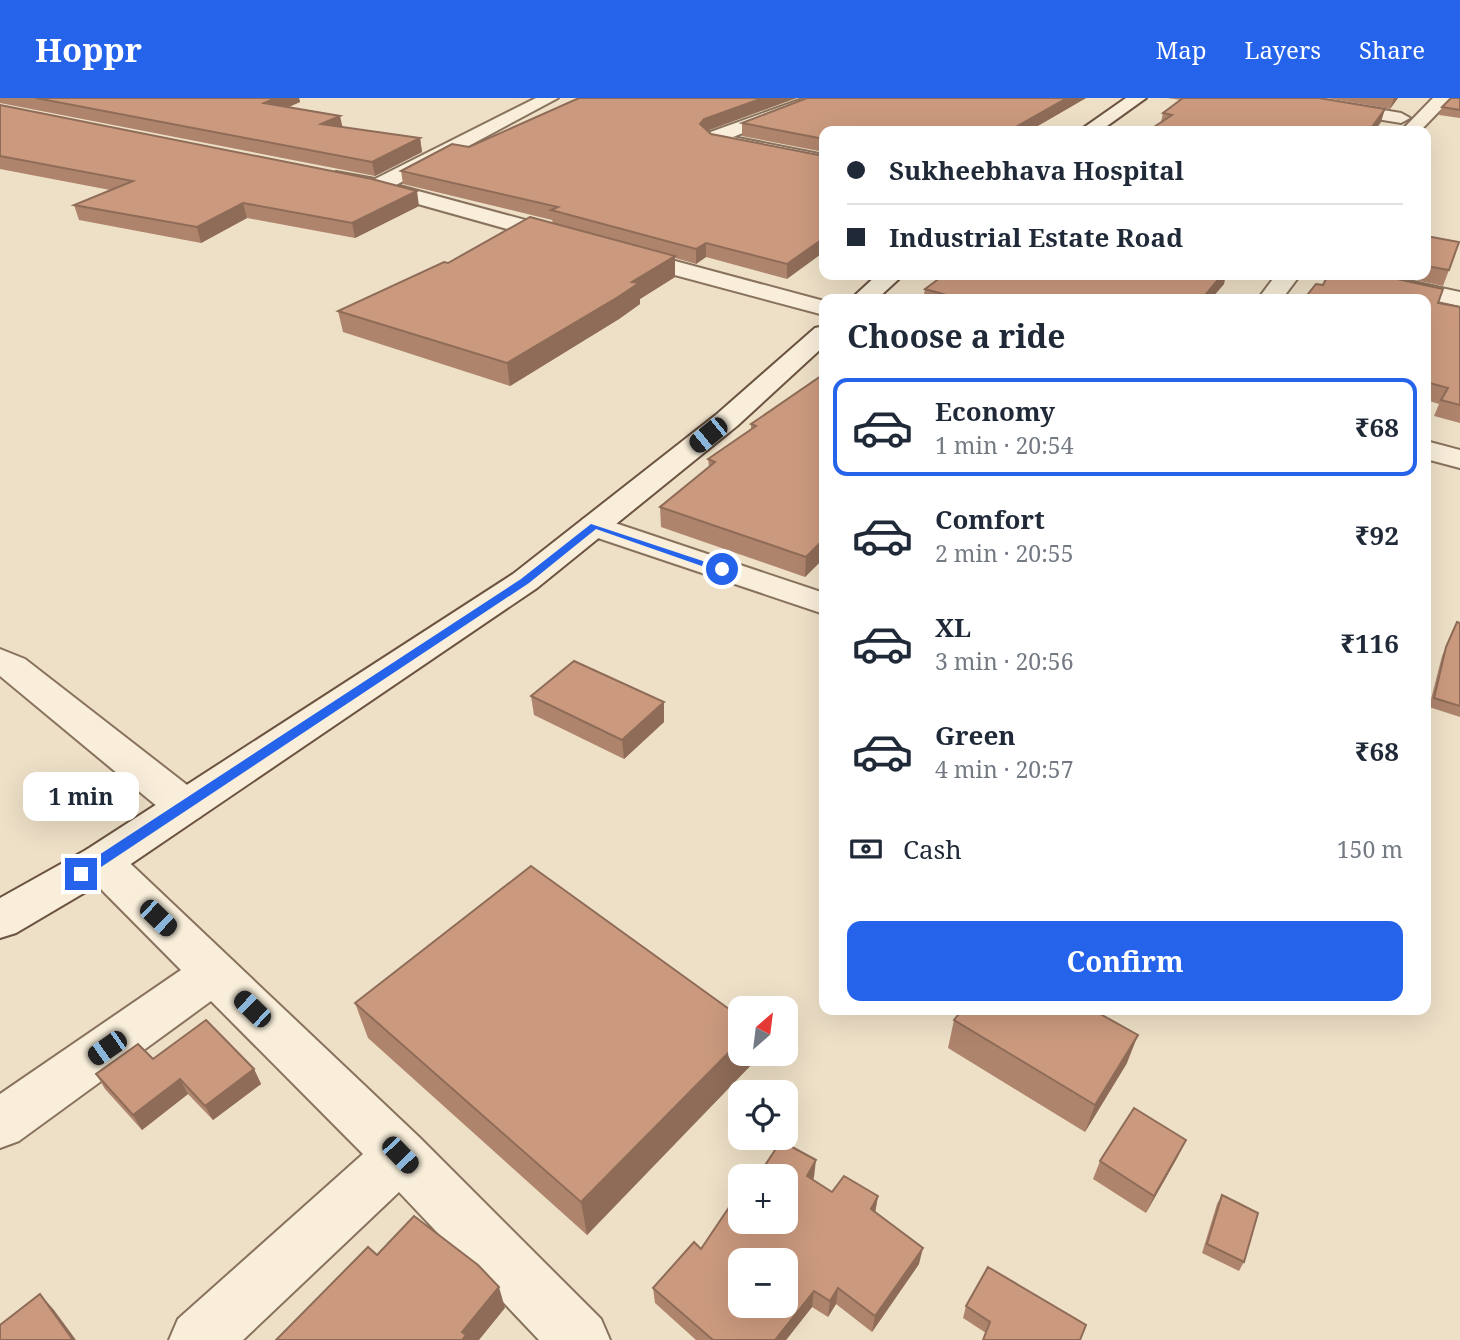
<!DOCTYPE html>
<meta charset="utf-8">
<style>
:root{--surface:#fff;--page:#f2f2f3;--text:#1f2937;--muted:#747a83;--line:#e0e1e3;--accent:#2563eb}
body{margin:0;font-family:"Noto Serif",serif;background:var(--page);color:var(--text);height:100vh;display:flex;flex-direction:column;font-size:26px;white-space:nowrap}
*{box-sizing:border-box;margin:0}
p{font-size:23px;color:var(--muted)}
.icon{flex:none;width:38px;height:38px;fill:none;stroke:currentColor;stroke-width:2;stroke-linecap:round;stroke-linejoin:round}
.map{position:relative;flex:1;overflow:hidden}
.details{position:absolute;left:819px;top:196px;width:612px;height:721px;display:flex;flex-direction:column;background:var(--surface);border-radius:14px;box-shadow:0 7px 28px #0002}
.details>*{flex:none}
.hud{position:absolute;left:819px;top:28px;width:612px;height:154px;border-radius:14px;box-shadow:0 7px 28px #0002;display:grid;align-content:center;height:154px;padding:0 28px;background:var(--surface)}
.needle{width:46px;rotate:28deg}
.buttons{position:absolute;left:728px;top:898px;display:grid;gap:14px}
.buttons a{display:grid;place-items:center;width:70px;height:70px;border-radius:14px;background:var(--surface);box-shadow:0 7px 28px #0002;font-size:35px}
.end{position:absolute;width:32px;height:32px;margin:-16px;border:9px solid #2563eb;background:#fff;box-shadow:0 0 0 4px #fff}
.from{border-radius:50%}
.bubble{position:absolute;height:49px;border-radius:14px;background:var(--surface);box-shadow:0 7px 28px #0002;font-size:23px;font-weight:700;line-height:49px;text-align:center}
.car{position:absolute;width:21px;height:42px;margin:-21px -10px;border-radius:9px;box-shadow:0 0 5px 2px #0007;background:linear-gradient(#222 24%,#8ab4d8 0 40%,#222 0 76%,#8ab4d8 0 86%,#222 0)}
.hud b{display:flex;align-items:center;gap:24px;height:66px;font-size:26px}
.hud b+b{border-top:2px solid var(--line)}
.hud i{width:18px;height:18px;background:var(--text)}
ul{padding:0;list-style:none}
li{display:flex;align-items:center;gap:21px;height:98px;margin:0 14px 10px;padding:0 14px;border:4px solid transparent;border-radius:14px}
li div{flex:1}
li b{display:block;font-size:26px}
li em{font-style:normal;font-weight:700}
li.active{border-color:var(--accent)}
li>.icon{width:63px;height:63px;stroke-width:1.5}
h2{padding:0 28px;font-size:32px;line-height:84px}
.pay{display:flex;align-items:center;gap:18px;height:77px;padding:0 28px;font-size:26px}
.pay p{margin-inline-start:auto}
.primary-button{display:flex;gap:14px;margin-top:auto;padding:14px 28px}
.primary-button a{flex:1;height:80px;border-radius:14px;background:var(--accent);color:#fff;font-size:28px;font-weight:700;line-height:80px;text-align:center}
header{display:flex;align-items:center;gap:42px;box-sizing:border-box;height:98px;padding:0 35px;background:var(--accent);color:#fff}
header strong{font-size:33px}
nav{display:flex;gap:38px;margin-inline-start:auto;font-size:24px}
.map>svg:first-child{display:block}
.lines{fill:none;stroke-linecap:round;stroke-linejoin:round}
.street-casing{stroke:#89725d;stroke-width:4}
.secondary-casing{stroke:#6b5340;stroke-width:4}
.street{fill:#f8eeda;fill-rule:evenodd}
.secondary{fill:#f8eeda;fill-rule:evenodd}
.wall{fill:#af846c}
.shaded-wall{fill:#8e6c58}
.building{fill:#cb9a7e;stroke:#8e6c58;stroke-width:2;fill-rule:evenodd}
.route{fill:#2563eb}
</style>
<header>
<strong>Hoppr</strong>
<nav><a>Map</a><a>Layers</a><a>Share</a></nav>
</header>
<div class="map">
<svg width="1460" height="1242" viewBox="0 0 1460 1242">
<rect width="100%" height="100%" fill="#eee0c7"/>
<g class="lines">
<defs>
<g id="street">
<polygon points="536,0 558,0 396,87 573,135 576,140 573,145 557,145 375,94 329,84 326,80 336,74 375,81"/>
<polygon points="805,0 830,0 733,39 824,57 824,69 712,46 703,40 705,36"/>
<polygon points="1271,0 1311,0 1401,15 1410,20 1401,25 1280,5"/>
<polygon points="1433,0 1452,0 1420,33 1401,33"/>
<polygon points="623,149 824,203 824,217 615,161 612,156 615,151"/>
<polygon points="1276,177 1300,177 1282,201 1258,201"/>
<polygon points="1338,177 1381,177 1460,194 1460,208 1342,182"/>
<polygon points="1426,343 1460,352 1460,370 1426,361"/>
<polygon points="594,418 824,495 824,516 583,435 578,428 583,421"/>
<polygon points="0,551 25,561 200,697 206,708 200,719 185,723 170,719 0,578"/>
<polygon points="101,748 116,752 419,1039 601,1221 610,1242 539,1242 399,1094 243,1242 169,1242 178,1221 363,1056 211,903 19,1043 0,1050 0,996 181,872 86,776 79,764 86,752"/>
</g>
<g id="secondary">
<polygon points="1126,0 1146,0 1100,33 1079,33"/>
<polygon points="877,177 903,177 877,201 851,201"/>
<polygon points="824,228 824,248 737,328 537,490 116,776 16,835 0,840 0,800 86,752 513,476 717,316 815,230"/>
</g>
</defs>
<use href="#street" class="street-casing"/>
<use href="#secondary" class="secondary-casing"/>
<use href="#street" class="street"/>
<use href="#secondary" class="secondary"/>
</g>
<g class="wall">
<polygon points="0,0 299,0 300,4 289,9 342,29 420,40 422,54 375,78 0,5"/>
<polygon points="807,0 1086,0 1029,33 824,33 824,54 742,38 742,25"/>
<polygon points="1167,0 1319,0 1381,24 1161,24 1163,15 1181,2"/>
<polygon points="1327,0 1398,0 1390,11"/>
<polygon points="1460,0 1460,20 1439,17 1442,9"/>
<polygon points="0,7 419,108 355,140 247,120 201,145 79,122 74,107 110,92 0,71"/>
<polygon points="708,32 711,36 824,58 787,181 706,159 696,166 675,160 675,179 640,201 640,206 619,221 510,288 343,234 338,213 448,165 553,125 552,122 403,86 401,73 469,49"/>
<polygon points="1426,138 1449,172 1443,188 1392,177 1426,177"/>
<polygon points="1224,186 1211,201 923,201 925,191"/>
<polygon points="1426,201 1460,209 1460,325 1434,318 1439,306 1426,302"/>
<polygon points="824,276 824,460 805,479 661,429 660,409 709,369 708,361 751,331 751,326"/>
<polygon points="1457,524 1460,525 1460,619 1429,609 1442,558"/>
<polygon points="531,598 664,624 624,661 534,617"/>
<polygon points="355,905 754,964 587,1137 368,940"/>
<polygon points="954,922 1127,965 1085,1034 948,950"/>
<polygon points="153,961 254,971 261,986 213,1022 188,996 142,1032 105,991 96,976"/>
<polygon points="1186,1042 1177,1060 1146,1115 1093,1081 1100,1063"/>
<polygon points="814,1079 813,1082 832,1094 878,1098 875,1115 919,1166 872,1234 836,1206 828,1219 812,1209 786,1242 696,1242 655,1205 653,1190 740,1124"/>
<polygon points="1222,1097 1244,1164 1239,1173 1202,1155 1217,1106"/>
<polygon points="966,1208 1086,1227 986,1235 963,1220"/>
</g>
<g class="shaded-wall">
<polygon points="276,0 299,0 300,4 267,18 264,5"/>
<polygon points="763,0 797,0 704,34 700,26 704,21"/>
<polygon points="1067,0 1086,0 1029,33 1009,33"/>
<polygon points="1394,0 1398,0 1390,11"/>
<polygon points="1385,11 1381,24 1375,33 1369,33"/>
<polygon points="340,18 343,31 321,26"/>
<polygon points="420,40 422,54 375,78 372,64"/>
<polygon points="417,93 419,108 355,140 352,125"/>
<polygon points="243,105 247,120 201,145 197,129"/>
<polygon points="824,140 824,154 787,181 787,166"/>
<polygon points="706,145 706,159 696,166 696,151"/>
<polygon points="675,158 675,179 640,201 640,206 619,221 510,288 507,265 632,184"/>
<polygon points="1222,177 1226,177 1224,186 1211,201 1202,201"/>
<polygon points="824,441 824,460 805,479 806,459"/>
<polygon points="664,604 664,624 624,661 622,642"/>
<polygon points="1138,937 1127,965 1085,1034 1095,1007"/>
<polygon points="740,943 740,956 754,956 754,964 587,1137 581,1104"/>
<polygon points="254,971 261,986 213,1022 205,1008"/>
<polygon points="180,981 188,996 142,1032 133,1017"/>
<polygon points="1186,1042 1177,1060 1146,1115 1154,1098"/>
<polygon points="816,1062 814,1079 806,1095 807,1078"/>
<polygon points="878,1098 875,1115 871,1111"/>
<polygon points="923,1150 919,1166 872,1234 875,1218"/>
<polygon points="499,1189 505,1210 479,1242 462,1242 462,1234"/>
<polygon points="838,1190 836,1206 828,1219 830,1203"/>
<polygon points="814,1193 812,1209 786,1242 775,1242"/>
<polygon points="40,1196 54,1212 76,1242 73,1242"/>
</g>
<g class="building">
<polygon points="36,0 276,0 264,5 340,18 321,26 420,40 372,64"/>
<polygon points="579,0 763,0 704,21 700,26 711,36 824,58 824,140 787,166 706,145 696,151 551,112 558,109 401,73 452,46 469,49"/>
<polygon points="807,0 1067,0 1009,33 824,33 824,41 742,25"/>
<polygon points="1183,0 1319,0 1385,11 1369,33 1148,33 1172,17 1163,15"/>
<polygon points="1451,0 1460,0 1460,12 1442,9"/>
<polygon points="0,7 372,81 417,93 352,125 243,105 197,129 74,107 133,83 0,58"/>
<polygon points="530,119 675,158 632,184 639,185 618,199 507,265 338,213 444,164 448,165"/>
<polygon points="1426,138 1459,144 1449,172 1426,168"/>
<polygon points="944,177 1222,177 1202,201 960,201 925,191"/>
<polygon points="1328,177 1379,177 1443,191 1438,205 1460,209 1460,307 1441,302 1448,290 1426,284 1426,201 1304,201 1316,186 1323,187"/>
<polygon points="824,276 824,441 806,459 660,409 715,364 708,361 756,328 751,326"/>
<polygon points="1457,524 1460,525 1460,608 1434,600 1446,549"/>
<polygon points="574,563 664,604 622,642 531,598"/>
<polygon points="531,768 740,919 740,943 581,1104 355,905"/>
<polygon points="962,912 1093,912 1138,937 1095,1007 954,922"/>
<polygon points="206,922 254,971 205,1008 180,981 133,1017 96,976 138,946 153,961"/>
<polygon points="1134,1010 1186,1042 1154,1098 1100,1063"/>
<path d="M781,1043L816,1062L807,1078L832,1094L844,1078L878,1098L871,1111L923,1150L875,1218L838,1190L830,1203L814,1193L775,1242H713L653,1190L694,1144L701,1151L740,1093V1124H786V1078H758ZM740,1162H786V1208H740Z"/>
<polygon points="1222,1097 1258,1115 1244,1164 1207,1146"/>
<polygon points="414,1118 478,1167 499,1189 462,1234 466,1237 462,1242 276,1242 368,1149 377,1157"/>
<polygon points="988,1169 1086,1227 1080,1242 983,1242 990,1224 966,1208"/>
<polygon points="40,1196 73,1242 0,1242 0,1227"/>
</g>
<polygon class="route" points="591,426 727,471 719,474 596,431 529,485 86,779 76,779 76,772 521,481"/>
</svg>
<div class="buttons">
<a><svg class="needle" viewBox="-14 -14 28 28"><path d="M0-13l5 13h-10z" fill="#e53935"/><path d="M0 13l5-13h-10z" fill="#747a83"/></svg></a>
<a><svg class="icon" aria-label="locate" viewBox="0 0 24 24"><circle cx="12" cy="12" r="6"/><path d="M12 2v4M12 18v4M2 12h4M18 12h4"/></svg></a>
<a>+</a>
<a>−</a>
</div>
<i class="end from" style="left:722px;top:471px"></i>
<i class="end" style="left:81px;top:776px"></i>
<div class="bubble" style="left:23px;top:674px;width:116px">1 min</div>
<i class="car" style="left:708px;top:337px;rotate:231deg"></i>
<i class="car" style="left:158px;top:820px;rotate:134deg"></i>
<i class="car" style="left:252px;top:911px;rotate:314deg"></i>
<i class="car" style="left:107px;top:950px;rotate:235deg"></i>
<i class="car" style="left:400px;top:1057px;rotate:136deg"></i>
<div class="hud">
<b><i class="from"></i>Sukheebhava Hospital</b>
<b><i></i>Industrial Estate Road</b>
</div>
<section class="details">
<h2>Choose a ride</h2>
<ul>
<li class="active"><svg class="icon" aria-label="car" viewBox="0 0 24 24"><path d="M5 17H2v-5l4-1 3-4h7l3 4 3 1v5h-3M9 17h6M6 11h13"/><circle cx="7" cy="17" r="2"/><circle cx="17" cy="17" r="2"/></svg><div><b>Economy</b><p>1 min · 20:54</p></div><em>₹68</em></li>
<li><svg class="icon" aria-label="car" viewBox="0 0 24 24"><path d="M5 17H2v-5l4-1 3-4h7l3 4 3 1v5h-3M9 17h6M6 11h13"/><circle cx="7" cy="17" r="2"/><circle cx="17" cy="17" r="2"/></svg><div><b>Comfort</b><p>2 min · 20:55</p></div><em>₹92</em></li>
<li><svg class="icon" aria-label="car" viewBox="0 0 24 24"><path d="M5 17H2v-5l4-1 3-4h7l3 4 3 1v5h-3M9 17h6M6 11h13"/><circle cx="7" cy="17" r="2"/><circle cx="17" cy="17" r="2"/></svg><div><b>XL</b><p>3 min · 20:56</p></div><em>₹116</em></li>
<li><svg class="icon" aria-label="car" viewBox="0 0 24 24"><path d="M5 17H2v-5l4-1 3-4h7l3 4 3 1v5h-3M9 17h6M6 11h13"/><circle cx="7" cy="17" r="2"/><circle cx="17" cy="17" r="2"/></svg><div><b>Green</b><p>4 min · 20:57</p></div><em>₹68</em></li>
</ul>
<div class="pay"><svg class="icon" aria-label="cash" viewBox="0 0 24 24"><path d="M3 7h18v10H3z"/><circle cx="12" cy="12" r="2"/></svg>Cash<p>150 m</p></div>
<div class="primary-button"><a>Confirm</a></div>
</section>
</div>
